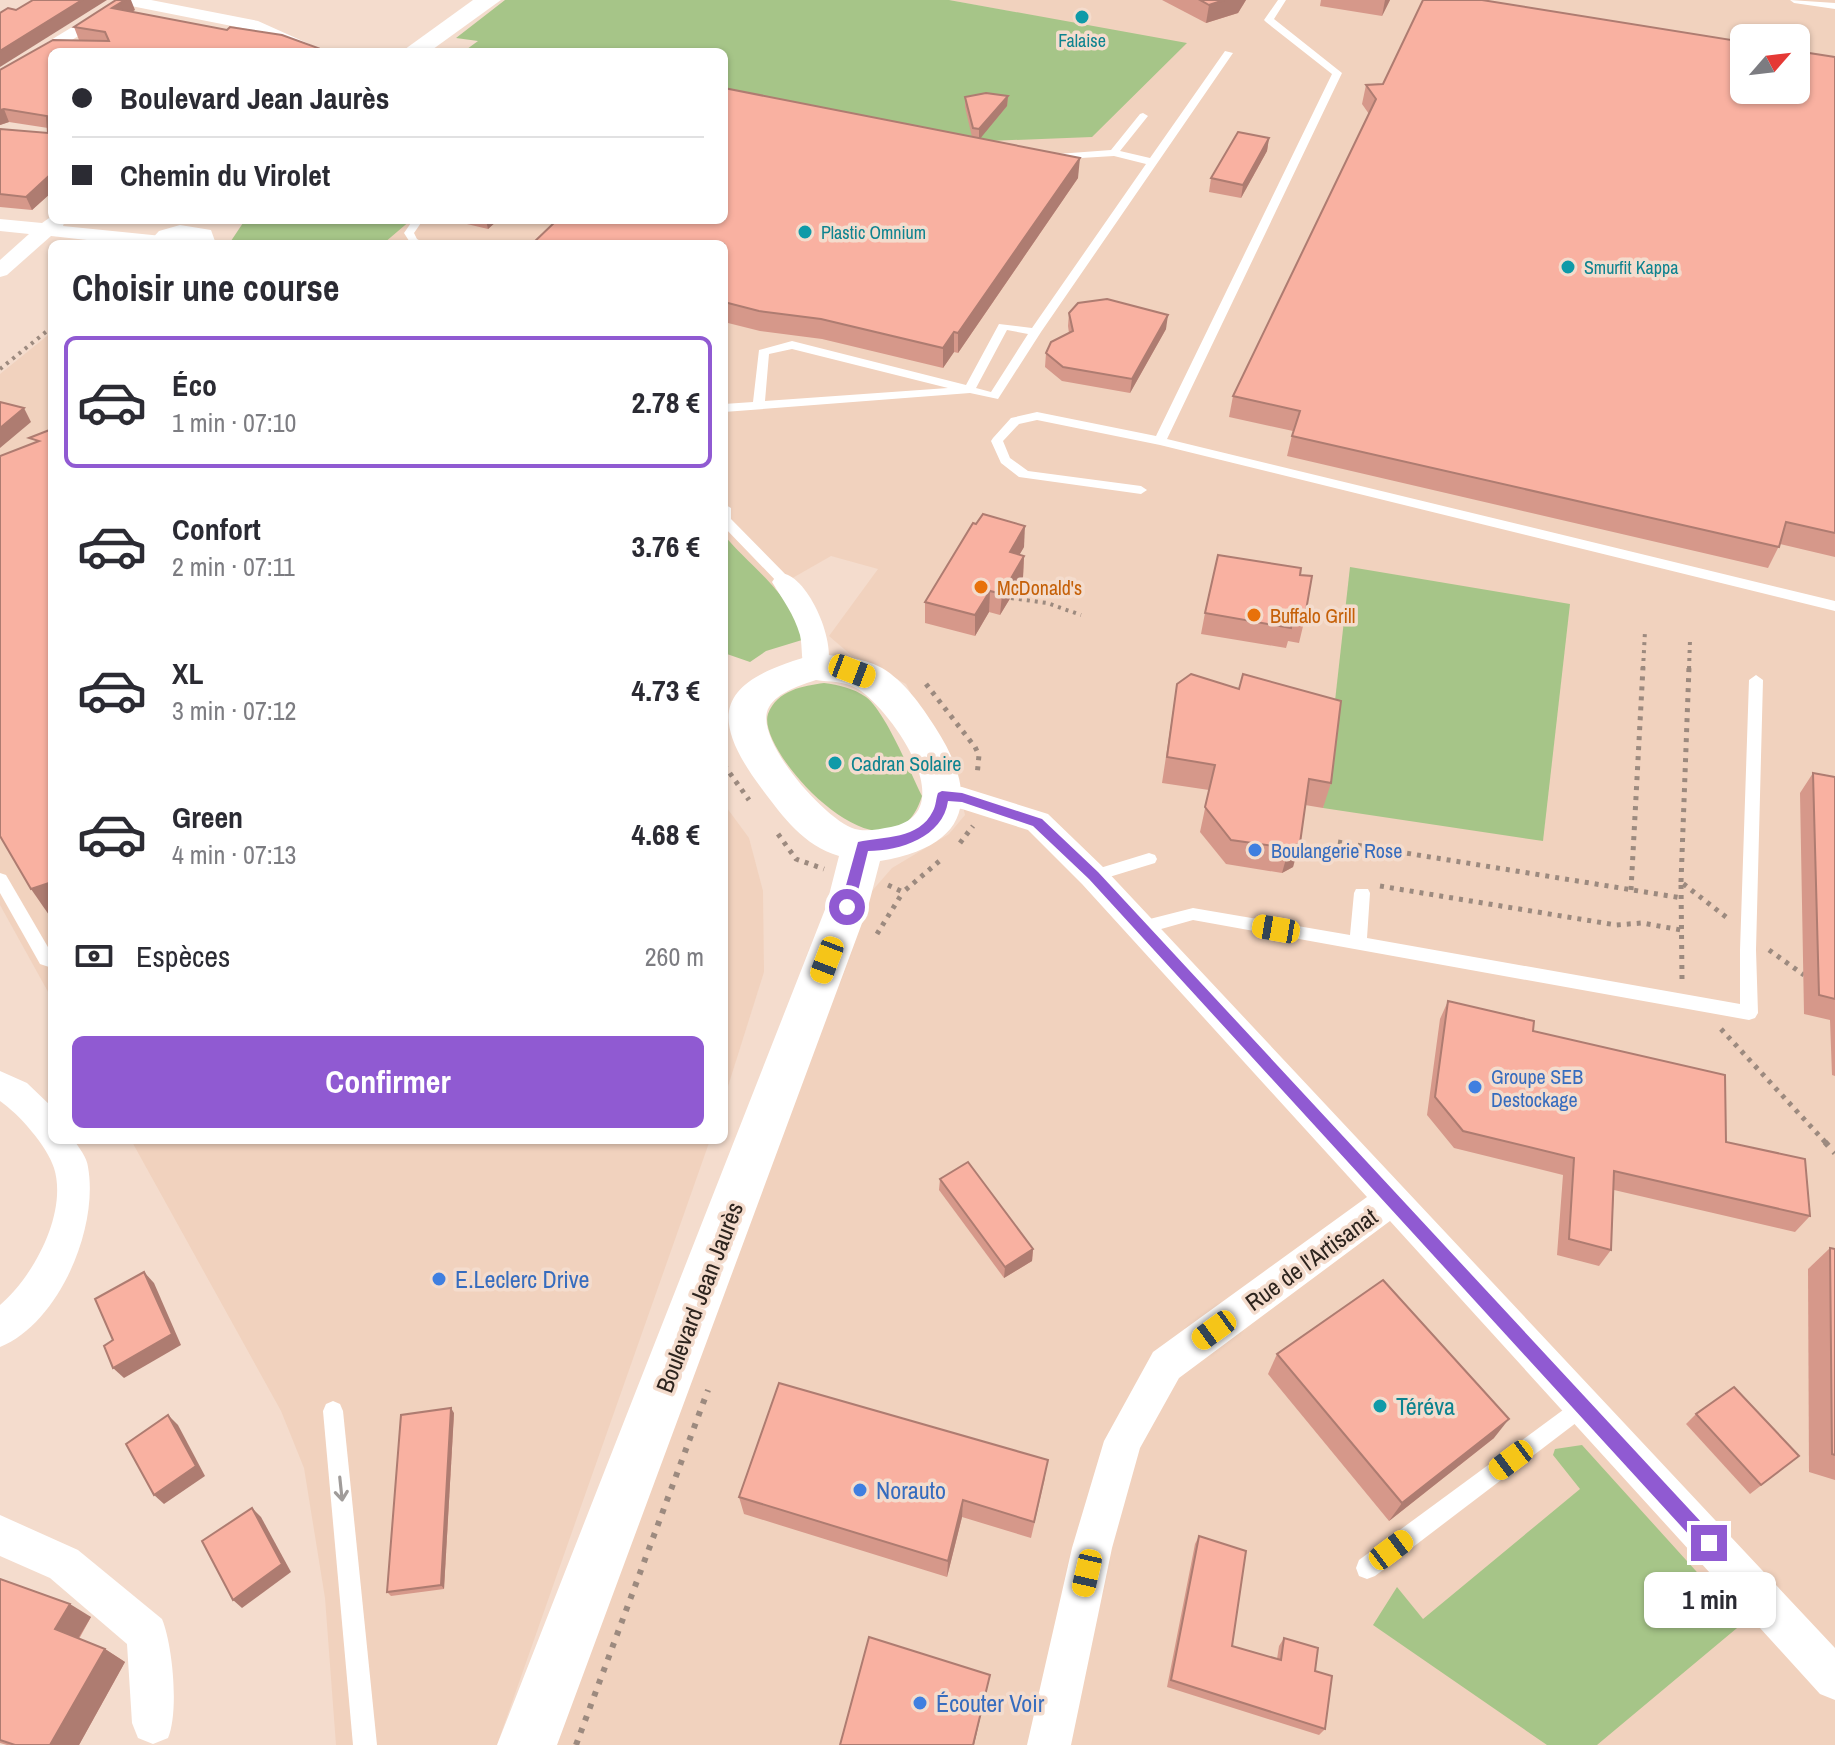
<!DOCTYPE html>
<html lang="fr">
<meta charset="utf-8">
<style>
:root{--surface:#fff;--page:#f7f7f7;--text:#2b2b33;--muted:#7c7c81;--line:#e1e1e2;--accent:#905ad2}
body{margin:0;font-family:"Archivo Narrow",sans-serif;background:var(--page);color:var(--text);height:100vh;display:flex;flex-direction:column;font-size:30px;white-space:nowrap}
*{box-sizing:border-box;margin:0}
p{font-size:26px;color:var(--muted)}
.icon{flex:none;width:44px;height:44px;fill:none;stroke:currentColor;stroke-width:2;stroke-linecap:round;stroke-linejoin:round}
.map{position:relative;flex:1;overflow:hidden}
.sheet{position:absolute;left:48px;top:240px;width:680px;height:904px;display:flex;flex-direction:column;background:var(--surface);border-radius:12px;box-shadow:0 2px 6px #0004}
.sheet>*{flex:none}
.guide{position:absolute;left:48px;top:48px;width:680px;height:176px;border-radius:12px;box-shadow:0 2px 6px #0004;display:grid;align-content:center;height:176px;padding:0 24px;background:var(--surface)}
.needle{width:52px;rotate:62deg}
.buttons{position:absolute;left:1730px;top:24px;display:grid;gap:16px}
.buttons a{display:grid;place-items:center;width:80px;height:80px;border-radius:12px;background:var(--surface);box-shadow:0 2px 6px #0004;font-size:40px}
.end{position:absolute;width:36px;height:36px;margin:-18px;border:10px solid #905ad2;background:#fff;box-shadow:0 0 0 4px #fff}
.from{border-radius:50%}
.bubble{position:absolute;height:56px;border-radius:12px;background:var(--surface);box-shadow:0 2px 6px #0004;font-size:26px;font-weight:800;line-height:56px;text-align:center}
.car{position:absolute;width:24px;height:48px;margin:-24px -12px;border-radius:10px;box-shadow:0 0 6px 2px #0007;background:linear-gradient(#f5c518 24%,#345 0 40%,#f5c518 0 76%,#345 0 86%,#f5c518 0)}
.guide b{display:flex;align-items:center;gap:28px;height:76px;font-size:30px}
.guide b+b{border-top:2px solid var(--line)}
.guide i{width:20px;height:20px;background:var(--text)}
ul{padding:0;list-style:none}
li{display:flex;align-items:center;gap:24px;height:132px;margin:0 16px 12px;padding:0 8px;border:4px solid transparent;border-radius:12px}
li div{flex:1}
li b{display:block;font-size:30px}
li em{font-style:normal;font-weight:800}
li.current{border-color:var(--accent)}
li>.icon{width:72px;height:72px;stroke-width:1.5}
h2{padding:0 24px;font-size:36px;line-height:96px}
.pay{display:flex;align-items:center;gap:20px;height:88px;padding:0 24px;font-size:30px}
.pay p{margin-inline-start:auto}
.button{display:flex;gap:16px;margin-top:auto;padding:16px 24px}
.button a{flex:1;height:92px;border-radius:12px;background:var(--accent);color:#fff;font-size:32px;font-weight:800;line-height:92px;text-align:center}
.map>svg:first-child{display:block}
.built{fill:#f1d2be;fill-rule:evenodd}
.green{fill:#a6c588}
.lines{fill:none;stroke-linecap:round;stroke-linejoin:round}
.path-far2{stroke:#9c8a7f;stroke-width:4;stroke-dasharray:3 5;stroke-linecap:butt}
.path-far1{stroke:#9c8a7f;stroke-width:5;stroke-dasharray:4 6;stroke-linecap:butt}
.path{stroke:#9c8a7f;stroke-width:6;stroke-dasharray:5 8;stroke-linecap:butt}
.lane{fill:#fff;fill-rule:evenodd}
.street{fill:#fff;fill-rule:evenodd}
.secondary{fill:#fff;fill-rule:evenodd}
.wall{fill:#d6988a}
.shaded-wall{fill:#ae7c71}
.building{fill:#f9b1a1;stroke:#ae7c71;stroke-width:2}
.oneway{stroke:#a09c9a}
.route{fill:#905ad2}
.culture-dot{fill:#0f9aa8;stroke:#f4dccd;stroke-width:3}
.food-dot{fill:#e8710a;stroke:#f4dccd;stroke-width:3}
.shop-dot{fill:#3f7fe0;stroke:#f4dccd;stroke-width:3}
.labels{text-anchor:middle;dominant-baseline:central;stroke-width:7;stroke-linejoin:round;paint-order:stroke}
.far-culture-label{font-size:18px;fill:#0d838f;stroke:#f4dccd;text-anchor:start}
.food-label{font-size:20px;fill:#c56008;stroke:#f4dccd;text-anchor:start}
.culture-label{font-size:20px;fill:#0d838f;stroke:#f4dccd;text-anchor:start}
.shop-label{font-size:20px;fill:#366cbe;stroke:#f4dccd;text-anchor:start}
.near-street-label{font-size:24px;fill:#2d241e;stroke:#f4dccd}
.near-shop-label{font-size:24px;fill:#366cbe;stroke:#f4dccd;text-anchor:start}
.near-culture-label{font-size:24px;fill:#0d838f;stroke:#f4dccd;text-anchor:start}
</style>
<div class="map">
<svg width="1835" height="1745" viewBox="0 0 1835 1745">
<rect width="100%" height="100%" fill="#f4dccd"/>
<g class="built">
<path d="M949,0H1835V1745H548L871,892L892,868L949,834L965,815L957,781L906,684L851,655L829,636L878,569L831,556L742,607L724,601V244H229L245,220H724L1186,44ZM1744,38H1796V90H1744ZM1570,604L1333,727L1338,693Z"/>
<polygon points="52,332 52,999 0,905 0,374"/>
<polygon points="724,804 749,838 763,891 764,972 724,1099"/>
<polygon points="131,1140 710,1140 497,1745 336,1745 325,1598 304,1468 281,1411"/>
</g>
<g class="green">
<polygon points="505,0 949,0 1187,43 1092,137 988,141 724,90 724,52 463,52 478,41 456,38"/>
<polygon points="245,220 411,220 384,243 386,244 229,244"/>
<path d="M724,535C751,568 795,596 802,640L766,651L750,662L724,653Z"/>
<polygon points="1350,567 1570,604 1543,841 1323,808"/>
<path d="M824,683C839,685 853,688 866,697C885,711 910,772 922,796C890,898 755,751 768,714C777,690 803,686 824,683Z"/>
<polygon points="1582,1445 1743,1623 1597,1745 1547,1745 1373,1625 1397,1587 1423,1619 1580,1489 1553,1455 1555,1449"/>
</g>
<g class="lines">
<g class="path-far2">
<polyline points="0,369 52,327"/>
<polyline points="1011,598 1047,603 1081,615"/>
<polyline points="1643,669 1645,631"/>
<polyline points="1689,669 1690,640"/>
</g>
<g class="path-far1">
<polyline points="926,684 975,747 979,755 977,776"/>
<polyline points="724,765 749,800"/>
<polyline points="778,834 796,859 824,869"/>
<polyline points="1338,842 1682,898"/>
<polyline points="960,843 973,826"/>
<polyline points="1681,882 1689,667"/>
<polyline points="888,885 903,892 943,858"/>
<polyline points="1380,886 1616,925 1642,923 1681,930"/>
<polyline points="1631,890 1643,667"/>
<polyline points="877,934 903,892"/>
<polyline points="1769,950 1804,975"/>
<polyline points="1682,979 1681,882 1726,917"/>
<polyline points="1721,1029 1827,1144"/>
</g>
<g class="path">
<polyline points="1825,1142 1835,1153"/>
<polyline points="576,1745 708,1390"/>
</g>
<g class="lane">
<polygon points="1278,0 1286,0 1274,19 1342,73 1167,439 1835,601 1835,611 1160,445 1037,420 1019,424 1003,441 1010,458 1028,471 1141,486 1147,490 1141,494 1019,477 1001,463 991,441 993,438 1011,418 1037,412 1156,436 1332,74 1266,22 1264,20"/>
<polygon points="1790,0 1835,3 1835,9 1794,3"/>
<path d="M1225,51L1233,53L1041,332L998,399L970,393L724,412V404L753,402L759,350L792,341L966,385L999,324L1032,328L1146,164L1114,156L1048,160L1043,157L1044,155L1111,150L1140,114L1143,113L1148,116L1120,151L1150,158ZM1007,330L1028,334L991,392L976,388ZM792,349L948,388L765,401L769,354Z"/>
<polygon points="413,220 423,220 414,233 417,239 426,244 411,244 404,233"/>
<polygon points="724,504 731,508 731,519 790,579 790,585 780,585 724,527"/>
<polygon points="1756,675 1763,680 1756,950 1758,1013 1755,1018 1749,1020 1193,920 1140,935 1134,933 1132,928 1134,923 1193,908 1350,935 1354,893 1356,889 1368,889 1370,893 1367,938 1740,1004 1740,950 1749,680"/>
<polygon points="1149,853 1155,855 1157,859 1155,863 1093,882 1087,880 1085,876 1087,872"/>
<polygon points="0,873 6,875 52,954 52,968 40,964 0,893"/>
<polygon points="1582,1396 1589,1399 1592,1406 1589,1413 1375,1576 1367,1579 1359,1576 1356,1568 1359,1560"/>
<polygon points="333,1401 340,1404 343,1411 377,1745 353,1745 323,1411 326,1404"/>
</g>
<g class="street">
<polygon points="118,0 151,0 258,21 327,52 303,52 247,29 126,5"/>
<polygon points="110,4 118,9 116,13 0,84 0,71"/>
<polygon points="52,216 52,220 65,220 63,226 162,236 172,242 123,244 51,236 7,275 0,277 0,260 29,234 0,231 0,219 42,223"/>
<path d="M785,574C811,581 840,650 825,674L816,676L807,674C800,663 803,648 800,635C794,614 783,600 772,582L776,576Z"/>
<polygon points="942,785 962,787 1048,814 1104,868 1835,1648 1835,1700 1820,1694 1390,1221 1179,1378 1140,1448 1112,1548 1071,1745 1027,1745 1072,1548 1104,1441 1153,1352 1367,1197 1082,884 1028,830 962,809 932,804 928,796 932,788"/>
<path d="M0,1071L27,1083L52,1107V1140H74C79,1148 87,1157 88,1167C99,1228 59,1323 0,1347V1305C33,1277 68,1213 54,1168C47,1146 19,1114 0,1101Z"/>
<path d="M0,1515L78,1550L162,1619C173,1646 179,1712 168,1738L153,1744L138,1738L132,1723L127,1644L50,1578L0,1556Z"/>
</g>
<g class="secondary">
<polygon points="473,0 501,0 429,52 401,52"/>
<polygon points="180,225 211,230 216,244 188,244 185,241 147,244 159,231"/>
<path d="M816,654C838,656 862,657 882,668C904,681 921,705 935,727C981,798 969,846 880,861L868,907L557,1745H497L826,907L839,856C803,845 784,818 762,789C701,708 726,679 816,654ZM816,680C830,682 845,681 858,689C891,710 964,812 891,827C880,829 866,832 855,829C826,821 751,737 769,707C778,692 801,685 816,680Z"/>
</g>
</g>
<g class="wall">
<polygon points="1162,0 1246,0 1238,13 1206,23"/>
<polygon points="1321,0 1390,0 1382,16 1320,6"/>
<polygon points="135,10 131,12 318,48 319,52 52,52 52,192 32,210 0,207 0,129 48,133 48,128 9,122 0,125 0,70 79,40 74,27"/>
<polygon points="1835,57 1835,557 1780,544 1768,568 1287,456 1293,431 1229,417 1233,396 1369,114 1362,104 1366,85"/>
<polygon points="1008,96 1007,106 980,138 1078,178 958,353 954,352 943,368 822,339 760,331 724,322 724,244 972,137 965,107 965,97"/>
<polygon points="1269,138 1267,151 1241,198 1209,192 1211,178"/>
<polygon points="450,220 498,220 488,229"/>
<polygon points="1069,313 1166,329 1130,393 1062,381 1045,367 1046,353 1069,333 1068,326"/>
<polygon points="1024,547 1019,555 1024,556 1023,577 1000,615 989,612 975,636 925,623 925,602"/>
<polygon points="1300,575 1304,622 1299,643 1288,641 1286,648 1201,634 1205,613"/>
<polygon points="1177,684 1331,783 1323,808 1305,805 1293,867 1282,873 1226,864 1200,832 1209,790 1162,783"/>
<polygon points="1813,773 1835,777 1835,1076 1832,1075 1830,1020 1804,1014 1800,793"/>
<polygon points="1448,1001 1533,1031 1726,1142 1810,1216 1795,1232 1614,1190 1611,1250 1599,1266 1557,1255 1563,1175 1454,1148 1427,1115 1440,1019"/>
<polygon points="940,1179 1033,1249 1032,1261 1004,1278 939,1190"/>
<polygon points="1830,1248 1835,1249 1835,1480 1809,1472 1808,1269"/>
<polygon points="1277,1354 1494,1438 1389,1521 1268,1374"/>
<polygon points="454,1413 444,1589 391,1596 387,1592"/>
<polygon points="1696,1414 1799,1456 1750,1494 1686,1424"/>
<polygon points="1045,1478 1031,1538 962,1517 947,1577 744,1514 739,1497"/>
<polygon points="1199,1536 1232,1646 1277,1659 1279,1646 1284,1638 1325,1729 1319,1735 1167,1687 1195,1544"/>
<polygon points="0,1579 91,1617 79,1639 105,1649 125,1662 79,1745 7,1745 0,1743"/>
</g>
<g class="shaded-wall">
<polygon points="82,0 107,0 0,67 0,51"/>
<polygon points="125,0 131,0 135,10 117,21 112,8"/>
<polygon points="1224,0 1246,0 1238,13 1206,23 1209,5"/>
<polygon points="1385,0 1390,0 1382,16"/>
<polygon points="1008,96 1007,106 979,140 979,129"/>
<polygon points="4,109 9,122 0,125 0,110"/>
<polygon points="1269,138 1267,151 1241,198 1243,185"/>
<polygon points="1080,158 1078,178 958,353 958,333"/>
<polygon points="52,173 52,192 32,210 26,197"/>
<polygon points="486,220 498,220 488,229"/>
<polygon points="1168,315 1166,329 1130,393 1132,379"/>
<polygon points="954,332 954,352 943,368 943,348"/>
<polygon points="24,408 31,422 0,448 0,428"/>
<polygon points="1025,526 1024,547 1009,573 1010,552"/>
<polygon points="1024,556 1023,577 1000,615 1002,594"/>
<polygon points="990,591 989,612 975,636 975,615"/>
<polygon points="1300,843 1293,867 1282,873 1289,848"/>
<polygon points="52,882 52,914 49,915 31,889"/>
<polygon points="1033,1249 1032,1261 1004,1278 1005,1267"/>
<polygon points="144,1272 154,1283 181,1345 124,1378 113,1368"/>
<polygon points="451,1408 454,1413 444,1589 441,1585"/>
<polygon points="168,1415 178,1425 205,1476 164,1504 154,1495"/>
<polygon points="1509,1419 1494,1438 1389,1521 1402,1503"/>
<polygon points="963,1500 962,1517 947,1577 948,1561"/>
<polygon points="252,1508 261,1517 291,1572 242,1608 233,1600"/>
<polygon points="70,1604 91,1617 76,1642 55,1629"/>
<polygon points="105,1649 125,1662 79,1745 50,1745"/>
<polygon points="990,1675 974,1745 973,1745"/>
</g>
<g class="building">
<polygon points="33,0 82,0 0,51 0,13 8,8 16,10"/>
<polygon points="116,0 125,0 112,8 227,30 230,27 282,35 318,48 313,52 52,52 52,173 26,197 0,194 0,129 48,133 47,116 4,109 0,110 0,70 53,40 109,41 105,32 74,27"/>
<polygon points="1200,0 1224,0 1209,5"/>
<polygon points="1423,0 1482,0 1744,42 1744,90 1796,90 1796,51 1835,57 1835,533 1786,522 1779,547 1292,436 1300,411 1233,396 1376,99 1366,85 1383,84"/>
<polygon points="724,88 1080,158 958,333 954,332 943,348 821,319 759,311 724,302 724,244 532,244 557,220 724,220"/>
<polygon points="986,93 1008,96 979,129 973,128 965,97"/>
<polygon points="1238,132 1269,138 1243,185 1211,178"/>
<polygon points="1107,299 1168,315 1132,379 1063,367 1046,353 1051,342 1073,331 1069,313 1078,303"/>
<polygon points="0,402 24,408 0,428"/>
<polygon points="52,429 52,882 31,889 0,836 0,456 39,441 29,438"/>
<polygon points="983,514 1025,526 1010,552 1024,556 1002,594 990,591 975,615 925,602 973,523 976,524"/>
<polygon points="1218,555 1301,568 1300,575 1312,576 1304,622 1292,621 1291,628 1205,613"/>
<polygon points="1191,674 1239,689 1243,674 1341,701 1331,783 1309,779 1300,843 1289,848 1231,840 1205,807 1215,765 1167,757 1177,684"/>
<polygon points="1813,773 1835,777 1835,999 1819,995"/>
<polygon points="1448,1001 1534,1021 1533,1031 1725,1075 1726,1142 1805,1159 1810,1216 1614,1171 1611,1250 1569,1239 1574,1158 1463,1131 1435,1097"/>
<polygon points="968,1162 1033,1249 1005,1267 940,1179"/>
<polygon points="1830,1248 1835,1249 1835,1455 1832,1454"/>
<polygon points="144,1272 172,1334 113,1368 104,1346 113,1340 95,1299"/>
<polygon points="1383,1280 1509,1419 1402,1503 1277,1354"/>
<polygon points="779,1383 1048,1460 1034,1522 963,1500 948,1561 739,1497"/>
<polygon points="1734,1387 1799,1456 1761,1485 1696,1414"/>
<polygon points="451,1408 441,1585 387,1592 401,1415"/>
<polygon points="168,1415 196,1466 154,1495 126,1444"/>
<polygon points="252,1508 282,1564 233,1600 202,1541"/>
<polygon points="1199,1536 1246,1551 1232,1646 1281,1660 1284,1638 1318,1648 1315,1671 1332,1676 1325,1729 1171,1680"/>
<polygon points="0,1579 70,1604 55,1629 105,1649 50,1745 15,1745 0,1740"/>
<polygon points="869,1637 990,1675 973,1745 840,1745"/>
</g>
<defs><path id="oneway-shaft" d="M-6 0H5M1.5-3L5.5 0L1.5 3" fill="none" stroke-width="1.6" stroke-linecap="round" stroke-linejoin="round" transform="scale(2)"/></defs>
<use class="oneway" href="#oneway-shaft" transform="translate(341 1489) rotate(84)"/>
<path class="route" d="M942,791L962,793L1042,819L1098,872L1715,1537L1717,1543L1715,1549L1709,1552L1702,1549L1089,879L1033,826L962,802L948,801C943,837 900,851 868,851L854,907L852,911H842L840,907L858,842C884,836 919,840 933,811C936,806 936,798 938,793Z"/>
<g class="culture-dot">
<circle cx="1082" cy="17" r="8"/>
<circle cx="805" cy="232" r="8"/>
<circle cx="1568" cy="267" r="8"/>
<circle cx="835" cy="763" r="8"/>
<circle cx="1380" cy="1406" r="8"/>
</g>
<g class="food-dot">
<circle cx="981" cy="587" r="8"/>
<circle cx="1254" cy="615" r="8"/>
</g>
<g class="shop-dot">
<circle cx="1255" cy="850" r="8"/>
<circle cx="1475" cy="1087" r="8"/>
<circle cx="439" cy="1279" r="8"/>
<circle cx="860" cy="1490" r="8"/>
<circle cx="920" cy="1703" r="8"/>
</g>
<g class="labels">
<g class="far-culture-label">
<text x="1082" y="40" text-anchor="middle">Falaise</text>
<text x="821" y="232">Plastic Omnium</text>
<text x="1584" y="267">Smurfit Kappa</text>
</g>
<g class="food-label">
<text x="997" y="587">McDonald's</text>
<text x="1270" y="615">Buffalo Grill</text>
</g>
<g class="culture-label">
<text x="851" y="763">Cadran Solaire</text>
</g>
<g class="shop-label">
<text x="1271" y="850">Boulangerie Rose</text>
<text x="1491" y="1076">Groupe SEB<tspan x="1491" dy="23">Destockage</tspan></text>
</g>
<g class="near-street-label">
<text transform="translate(1311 1259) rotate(-36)">Rue de l'Artisanat</text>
<text transform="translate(699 1297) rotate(-69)">Boulevard Jean Jaurès</text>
</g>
<g class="near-shop-label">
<text x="455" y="1279">E.Leclerc Drive</text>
<text x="876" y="1490">Norauto</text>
<text x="936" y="1703">Écouter Voir</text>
</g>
<g class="near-culture-label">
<text x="1396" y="1406">Téréva</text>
</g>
</g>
</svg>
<div class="buttons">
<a><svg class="needle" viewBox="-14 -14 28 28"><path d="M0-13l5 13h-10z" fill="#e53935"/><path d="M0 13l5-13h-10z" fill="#7c7c81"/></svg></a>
</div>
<i class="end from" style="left:847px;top:907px"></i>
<i class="end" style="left:1709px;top:1543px"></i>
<div class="bubble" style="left:1644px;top:1572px;width:132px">1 min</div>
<i class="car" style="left:852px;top:671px;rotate:111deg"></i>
<i class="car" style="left:1276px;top:929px;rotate:280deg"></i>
<i class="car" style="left:827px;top:960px;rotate:201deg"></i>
<i class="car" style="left:1214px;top:1330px;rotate:234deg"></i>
<i class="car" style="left:1511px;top:1460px;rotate:233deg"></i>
<i class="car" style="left:1391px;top:1550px;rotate:53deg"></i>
<i class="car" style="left:1087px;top:1573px;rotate:193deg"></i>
<div class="guide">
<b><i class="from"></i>Boulevard Jean Jaurès</b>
<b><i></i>Chemin du Virolet</b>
</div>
<section class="sheet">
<h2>Choisir une course</h2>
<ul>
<li class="current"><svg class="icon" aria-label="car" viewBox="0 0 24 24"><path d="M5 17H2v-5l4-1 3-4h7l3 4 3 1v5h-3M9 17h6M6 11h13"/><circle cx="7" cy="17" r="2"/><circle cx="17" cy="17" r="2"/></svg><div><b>Éco</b><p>1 min · 07:10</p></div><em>2.78 €</em></li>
<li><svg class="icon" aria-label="car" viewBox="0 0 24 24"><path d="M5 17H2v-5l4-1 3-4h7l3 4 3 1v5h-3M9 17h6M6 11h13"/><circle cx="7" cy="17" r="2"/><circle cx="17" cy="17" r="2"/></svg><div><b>Confort</b><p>2 min · 07:11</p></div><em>3.76 €</em></li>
<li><svg class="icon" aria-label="car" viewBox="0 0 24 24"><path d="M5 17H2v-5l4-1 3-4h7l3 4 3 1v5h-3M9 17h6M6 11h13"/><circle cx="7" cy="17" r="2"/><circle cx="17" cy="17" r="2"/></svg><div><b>XL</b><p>3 min · 07:12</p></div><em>4.73 €</em></li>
<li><svg class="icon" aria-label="car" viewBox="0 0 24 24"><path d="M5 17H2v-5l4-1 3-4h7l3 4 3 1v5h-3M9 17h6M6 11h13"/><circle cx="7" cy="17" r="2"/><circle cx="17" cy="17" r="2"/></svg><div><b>Green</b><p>4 min · 07:13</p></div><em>4.68 €</em></li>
</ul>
<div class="pay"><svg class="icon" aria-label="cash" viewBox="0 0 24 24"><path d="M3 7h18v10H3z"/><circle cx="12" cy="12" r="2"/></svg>Espèces<p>260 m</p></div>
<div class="button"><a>Confirmer</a></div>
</section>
</div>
